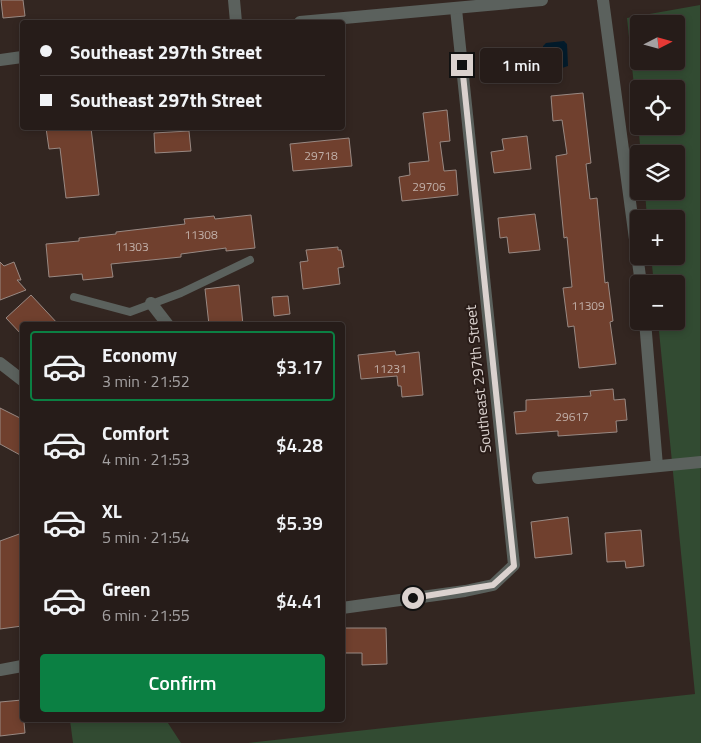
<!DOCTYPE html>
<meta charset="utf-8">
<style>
:root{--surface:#261c19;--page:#2e2522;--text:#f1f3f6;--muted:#a4a1a2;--line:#423a38;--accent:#0b8043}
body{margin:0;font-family:"Titillium Web",sans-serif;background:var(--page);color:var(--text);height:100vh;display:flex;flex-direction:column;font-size:19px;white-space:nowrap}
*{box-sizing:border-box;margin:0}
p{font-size:16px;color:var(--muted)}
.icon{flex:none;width:28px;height:28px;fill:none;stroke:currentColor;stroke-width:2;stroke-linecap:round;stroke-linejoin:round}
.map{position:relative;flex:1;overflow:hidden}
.panel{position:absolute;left:20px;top:322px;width:325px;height:400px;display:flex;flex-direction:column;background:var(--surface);border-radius:5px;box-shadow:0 2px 8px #0003,0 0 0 1px var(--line)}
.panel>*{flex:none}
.guide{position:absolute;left:20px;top:20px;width:325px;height:110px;border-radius:5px;box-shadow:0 2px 8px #0003,0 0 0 1px var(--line);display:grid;align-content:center;height:110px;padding:0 20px;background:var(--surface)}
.needle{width:32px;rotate:84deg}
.fabs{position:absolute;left:630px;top:15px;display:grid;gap:10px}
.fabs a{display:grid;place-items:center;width:55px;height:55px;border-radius:5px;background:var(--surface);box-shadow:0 2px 8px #0003,0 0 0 1px var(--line);font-size:25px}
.end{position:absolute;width:22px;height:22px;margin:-11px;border:6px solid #dbd2cf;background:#111;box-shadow:0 0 0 2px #111}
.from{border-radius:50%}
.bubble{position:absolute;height:35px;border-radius:5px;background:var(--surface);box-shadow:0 2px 8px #0003,0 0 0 1px var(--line);font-size:16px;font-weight:600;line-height:35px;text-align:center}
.guide b{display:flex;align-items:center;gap:18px;height:48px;font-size:19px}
.guide b+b{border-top:1px solid var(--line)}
.guide i{width:12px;height:12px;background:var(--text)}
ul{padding:9px 0 0;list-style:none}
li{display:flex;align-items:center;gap:15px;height:70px;margin:0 10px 8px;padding:0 10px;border:2px solid transparent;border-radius:5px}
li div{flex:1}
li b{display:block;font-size:19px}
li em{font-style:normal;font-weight:600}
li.current{border-color:var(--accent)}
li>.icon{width:45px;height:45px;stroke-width:1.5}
.primary-button{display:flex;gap:10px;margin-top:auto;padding:10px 20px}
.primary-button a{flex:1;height:58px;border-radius:5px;background:var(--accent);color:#fff;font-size:20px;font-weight:600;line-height:58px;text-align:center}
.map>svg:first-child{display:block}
.green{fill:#324b32;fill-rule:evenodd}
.water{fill:#031b2b}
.building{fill:#70402e;stroke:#998983}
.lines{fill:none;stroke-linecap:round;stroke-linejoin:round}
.service{stroke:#5b615d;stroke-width:8}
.minor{stroke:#5b615d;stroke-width:12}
.tertiary{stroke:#5b615d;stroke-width:12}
.route{stroke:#dbd2cf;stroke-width:6}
.labels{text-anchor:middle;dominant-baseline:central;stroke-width:4;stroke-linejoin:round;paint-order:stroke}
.number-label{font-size:12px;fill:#c0aea7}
.street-label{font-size:15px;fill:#dbd2cf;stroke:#291c18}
</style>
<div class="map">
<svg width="701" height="743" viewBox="0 0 701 743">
<rect width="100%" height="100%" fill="#332621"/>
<g class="green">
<path d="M700,5L701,743H248L695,694L658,321H676V284H654L651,256H676V219H647L645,191H676V154H641L627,18ZM639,24H676V61H639ZM639,89H676V126H639Z"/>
<polygon points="70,720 166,720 181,743 73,743"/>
</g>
<g class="water">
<polygon points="564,41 567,44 568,66 559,69 557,81 547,81 543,46 546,43"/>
<polygon points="530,47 532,57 508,61 508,72 533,70 535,81 494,84 492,52"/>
</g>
<g class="building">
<polygon points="1,0 23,0 25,16 3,18"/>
<polygon points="583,93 591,163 586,164 590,199 597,198 605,283 608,282 613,321 610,322 616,364 579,368 574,326 568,327 563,288 572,287 567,237 564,238 556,156 567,154 562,120 553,121 551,96"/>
<polygon points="447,110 450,141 440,142 444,171 456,170 458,195 402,201 399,177 410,175 409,163 429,161 423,113"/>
<polygon points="46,128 91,128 99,195 66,198 60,148 49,149"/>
<polygon points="189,131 191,151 155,153 154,133"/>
<polygon points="527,136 531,169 494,173 491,152 504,150 502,139"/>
<polygon points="349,138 352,166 293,171 290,144"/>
<polygon points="535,214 540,250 509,253 507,237 500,238 498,218"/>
<polygon points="251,215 255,248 226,251 226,248 181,254 181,257 111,264 113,277 83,280 82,274 49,277 46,244 79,241 79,238 116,234 116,232 185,224 184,219 214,216 215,219"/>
<polygon points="338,247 338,250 341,250 344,267 338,268 340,284 303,289 300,262 308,261 306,250"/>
<polygon points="0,262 4,266 14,262 21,280 17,280 26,290 0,300"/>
<polygon points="239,285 243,325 209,325 205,289"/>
<polygon points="31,295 59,325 22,325 22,335 6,318"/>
<polygon points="288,296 290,314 274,316 272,297"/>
<polygon points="395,351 396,355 419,352 423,395 402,397 401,386 398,386 397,376 361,379 358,355"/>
<polygon points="613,389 614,400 625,399 627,420 616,421 617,432 558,436 558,431 516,434 514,412 526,411 526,400 591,396 590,391"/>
<polygon points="0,408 22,419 22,456 0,444"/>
<polygon points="568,517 572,554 535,558 531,522"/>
<polygon points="641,530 644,566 626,568 625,561 607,562 605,533"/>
<polygon points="22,533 22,626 0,629 0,541"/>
<polygon points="342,628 386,628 387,664 362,665 362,653 342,653"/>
<polygon points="22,700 25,733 0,736 0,702"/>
</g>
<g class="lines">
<polyline class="service" points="74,297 130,312 181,293 250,260"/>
<g class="minor">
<polyline points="234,0 236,22"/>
<polyline points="603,0 641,284"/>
<polyline points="151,303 168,325"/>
<polyline points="645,321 657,466"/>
<polyline points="0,363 22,380"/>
<polyline points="538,478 701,462"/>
<polyline points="342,608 465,591 493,585 514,565 456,9"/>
<polyline points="0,670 22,666"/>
</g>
<g class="tertiary">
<polyline points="300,22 542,0"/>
<polyline points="0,60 22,57"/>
</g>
</g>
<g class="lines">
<polyline class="route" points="413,598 493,585 514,566 462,65"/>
</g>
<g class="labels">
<g class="number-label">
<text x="321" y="155">29718</text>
<text x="429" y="186">29706</text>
<text x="201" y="234">11308</text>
<text x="132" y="246">11303</text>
<text x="588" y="305">11309</text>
<text x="390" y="368">11231</text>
<text x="572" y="416">29617</text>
</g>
<g class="street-label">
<text transform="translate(478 379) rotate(-96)">Southeast 297th Street</text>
</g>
</g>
</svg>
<div class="fabs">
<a><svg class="needle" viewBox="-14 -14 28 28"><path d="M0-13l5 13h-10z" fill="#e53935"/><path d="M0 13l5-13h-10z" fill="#a4a1a2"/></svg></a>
<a><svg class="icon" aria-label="locate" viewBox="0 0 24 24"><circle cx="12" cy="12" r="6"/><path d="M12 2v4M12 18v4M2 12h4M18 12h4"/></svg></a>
<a><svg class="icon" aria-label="layers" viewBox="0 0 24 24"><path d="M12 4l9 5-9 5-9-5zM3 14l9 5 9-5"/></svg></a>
<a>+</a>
<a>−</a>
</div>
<i class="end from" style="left:413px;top:598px"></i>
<i class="end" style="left:462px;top:65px"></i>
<div class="bubble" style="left:480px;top:48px;width:82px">1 min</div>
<div class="guide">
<b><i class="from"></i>Southeast 297th Street</b>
<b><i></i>Southeast 297th Street</b>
</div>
<section class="panel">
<ul>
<li class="current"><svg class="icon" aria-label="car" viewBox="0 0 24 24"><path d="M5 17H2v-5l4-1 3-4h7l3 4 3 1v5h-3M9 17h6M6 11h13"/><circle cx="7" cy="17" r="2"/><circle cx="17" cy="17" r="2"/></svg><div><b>Economy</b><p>3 min · 21:52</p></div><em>$3.17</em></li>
<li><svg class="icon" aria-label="car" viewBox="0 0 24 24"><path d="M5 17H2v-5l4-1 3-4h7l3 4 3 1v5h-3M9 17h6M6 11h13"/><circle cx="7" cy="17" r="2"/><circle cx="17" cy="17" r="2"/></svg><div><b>Comfort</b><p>4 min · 21:53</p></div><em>$4.28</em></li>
<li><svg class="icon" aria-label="car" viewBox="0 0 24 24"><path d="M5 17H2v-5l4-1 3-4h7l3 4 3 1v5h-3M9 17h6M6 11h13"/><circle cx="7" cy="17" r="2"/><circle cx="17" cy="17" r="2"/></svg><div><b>XL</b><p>5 min · 21:54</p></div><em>$5.39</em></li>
<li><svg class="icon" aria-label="car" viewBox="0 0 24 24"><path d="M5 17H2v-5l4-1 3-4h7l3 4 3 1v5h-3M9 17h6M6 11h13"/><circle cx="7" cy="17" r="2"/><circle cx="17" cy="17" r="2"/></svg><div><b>Green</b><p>6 min · 21:55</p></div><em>$4.41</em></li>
</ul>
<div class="primary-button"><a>Confirm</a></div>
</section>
</div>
